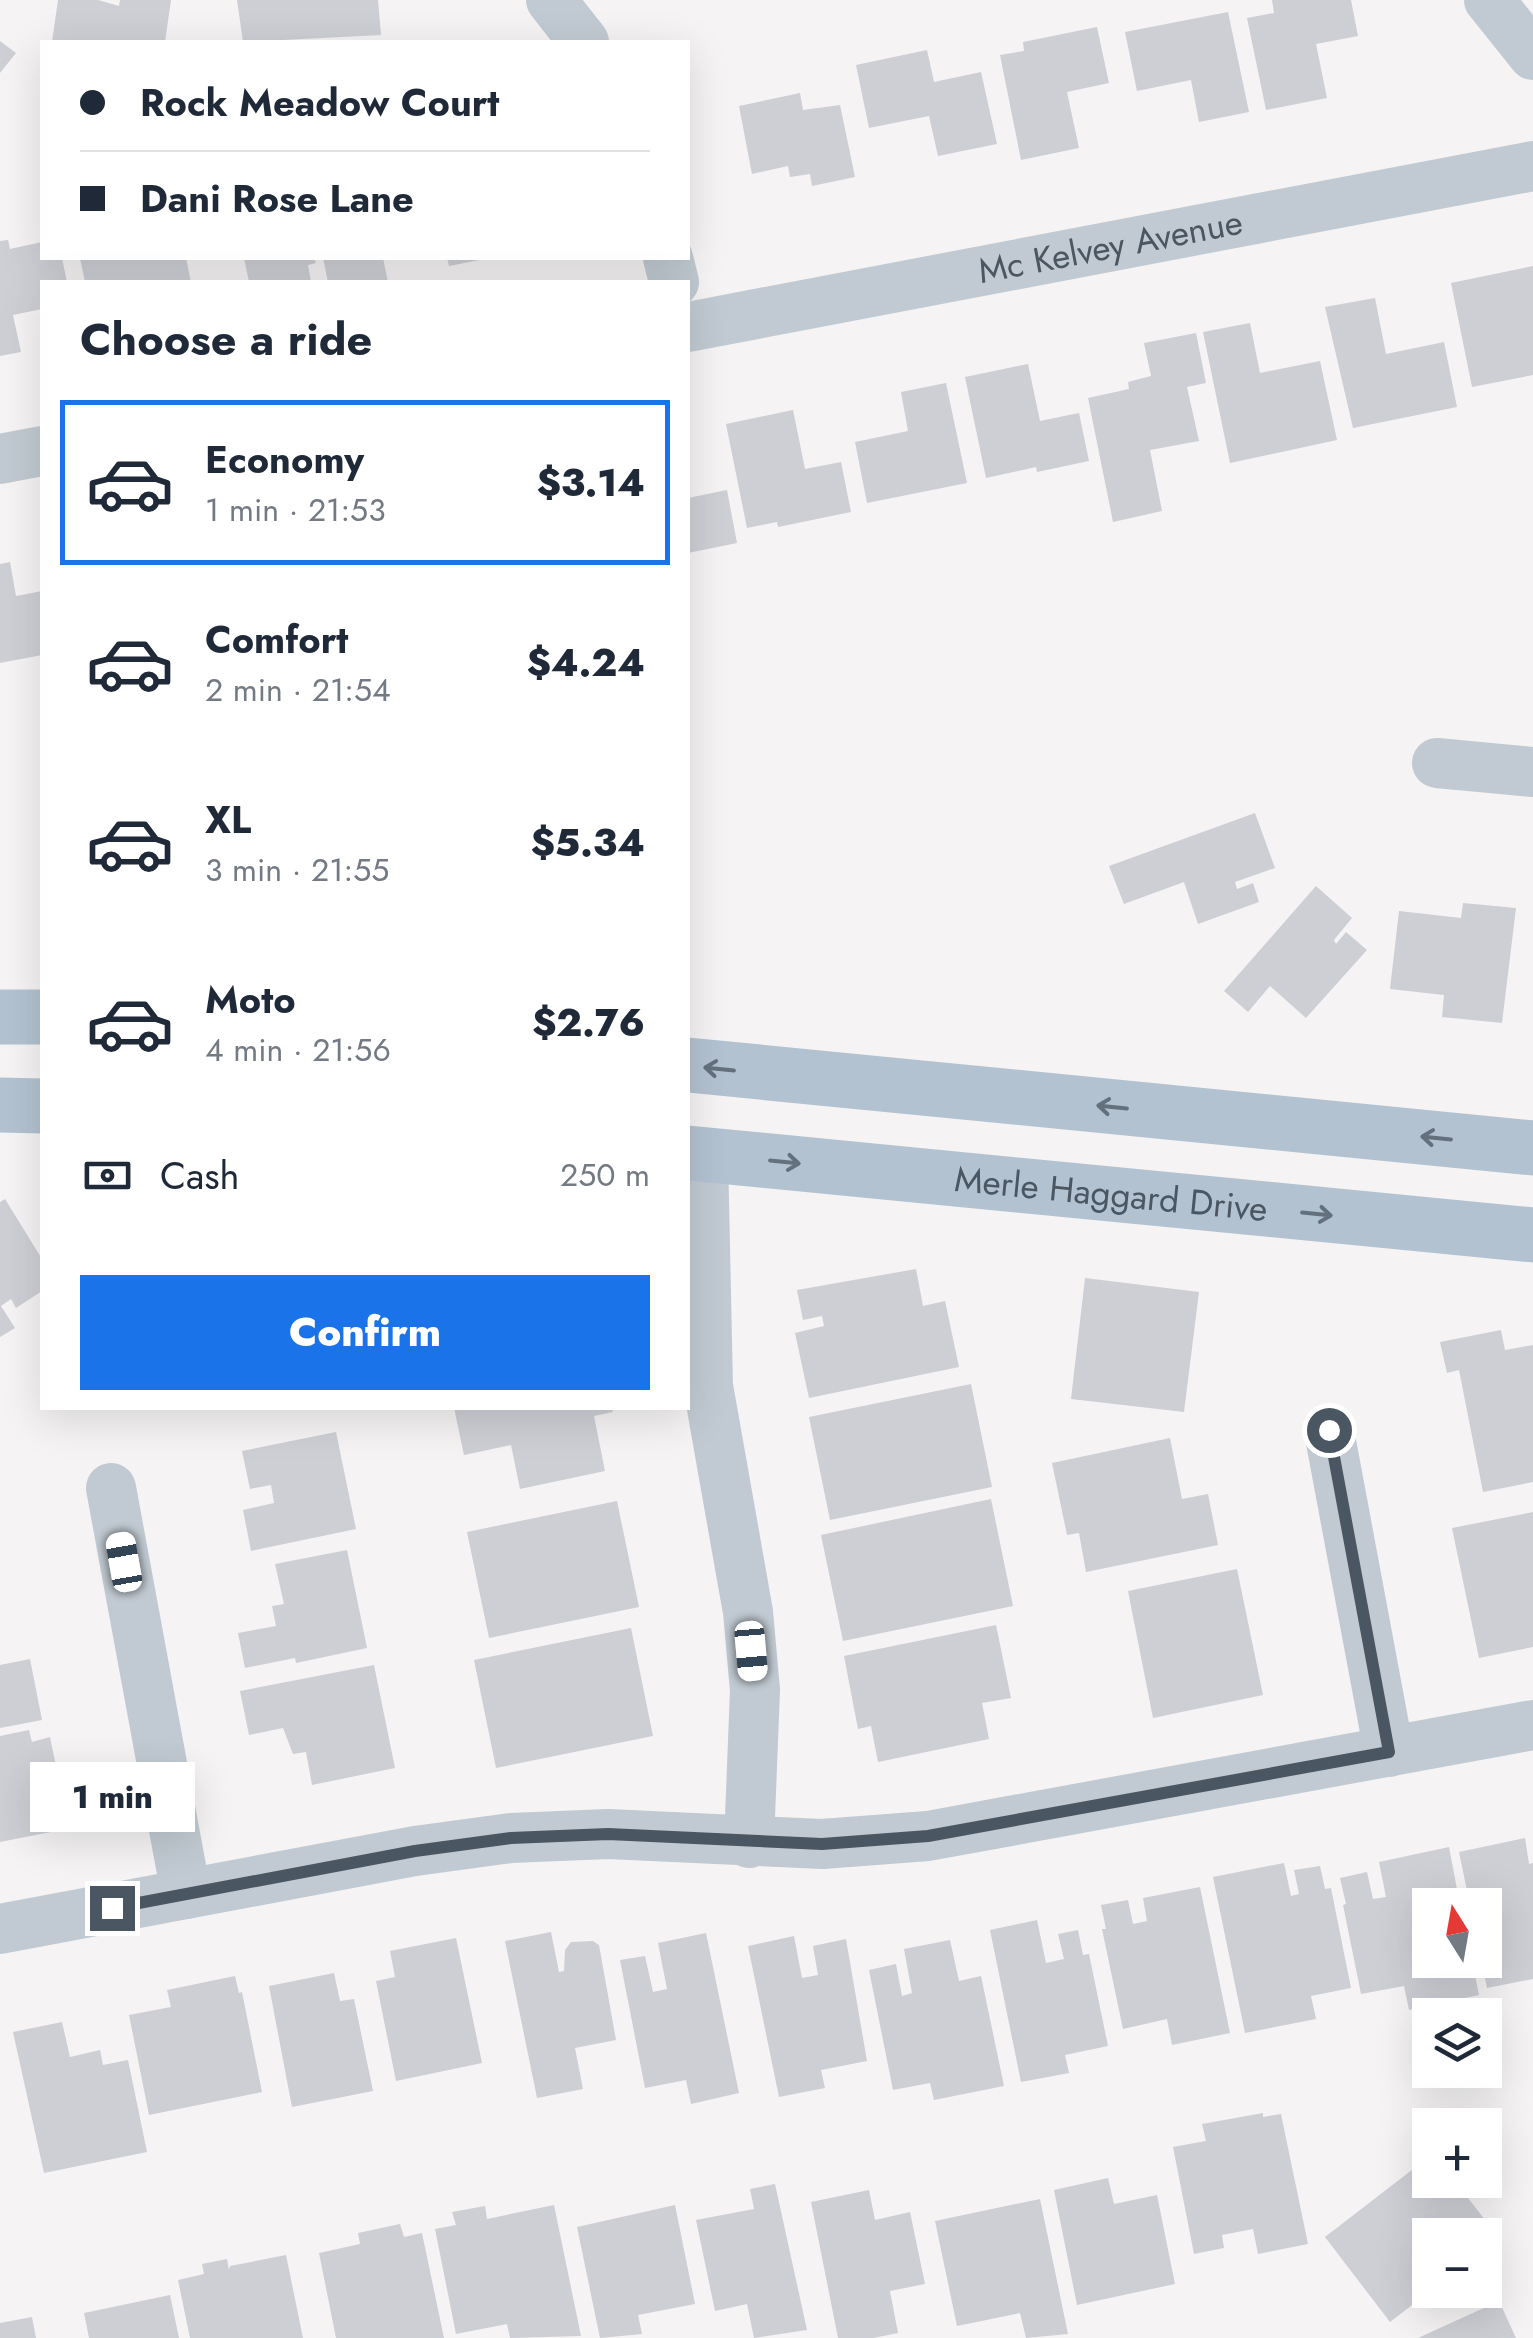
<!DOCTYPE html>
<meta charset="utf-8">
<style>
:root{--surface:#fff;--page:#f6f6f7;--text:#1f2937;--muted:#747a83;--line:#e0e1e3;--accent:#1a73e8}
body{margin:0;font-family:Jost,sans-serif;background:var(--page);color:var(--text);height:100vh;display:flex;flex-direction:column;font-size:38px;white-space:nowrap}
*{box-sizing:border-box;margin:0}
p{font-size:32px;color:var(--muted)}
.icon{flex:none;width:55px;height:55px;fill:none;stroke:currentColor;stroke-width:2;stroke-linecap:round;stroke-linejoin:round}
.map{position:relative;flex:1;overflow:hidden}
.drawer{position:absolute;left:40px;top:280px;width:650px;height:1130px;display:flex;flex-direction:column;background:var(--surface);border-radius:0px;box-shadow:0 10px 40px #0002}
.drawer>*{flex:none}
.hud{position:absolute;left:40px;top:40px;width:650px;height:220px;border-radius:0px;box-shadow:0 10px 40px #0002;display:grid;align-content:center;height:220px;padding:0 40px;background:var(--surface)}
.needle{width:65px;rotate:349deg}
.fabs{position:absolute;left:1412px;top:1888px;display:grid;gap:20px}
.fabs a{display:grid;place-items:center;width:90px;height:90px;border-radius:0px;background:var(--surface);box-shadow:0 10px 40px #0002;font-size:50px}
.end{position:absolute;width:45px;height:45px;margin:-22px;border:12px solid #4a5661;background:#fff;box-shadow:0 0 0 5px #fff}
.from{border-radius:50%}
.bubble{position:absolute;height:70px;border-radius:0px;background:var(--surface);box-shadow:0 10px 40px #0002;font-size:32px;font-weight:800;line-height:70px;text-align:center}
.car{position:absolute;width:30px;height:60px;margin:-30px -15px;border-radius:12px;box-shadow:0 0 8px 2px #0007;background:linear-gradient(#fff 24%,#345 0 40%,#fff 0 76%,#345 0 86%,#fff 0)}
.hud b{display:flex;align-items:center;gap:35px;height:95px;font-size:38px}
.hud b+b{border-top:2px solid var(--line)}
.hud i{width:25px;height:25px;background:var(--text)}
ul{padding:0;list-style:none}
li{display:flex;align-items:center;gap:30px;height:165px;margin:0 20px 15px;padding:0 20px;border:5px solid transparent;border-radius:0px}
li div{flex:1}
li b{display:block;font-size:38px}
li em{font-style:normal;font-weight:800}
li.active{border-color:var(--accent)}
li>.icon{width:90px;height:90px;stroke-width:1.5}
h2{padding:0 40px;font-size:45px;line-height:120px}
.pay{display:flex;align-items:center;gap:25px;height:110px;padding:0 40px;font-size:38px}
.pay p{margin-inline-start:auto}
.cta{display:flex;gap:20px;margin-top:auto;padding:20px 40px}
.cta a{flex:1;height:115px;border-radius:0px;background:var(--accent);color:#fff;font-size:40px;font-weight:800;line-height:115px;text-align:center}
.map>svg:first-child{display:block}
.building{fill:#cdcfd5}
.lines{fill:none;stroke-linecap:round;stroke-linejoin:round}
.minor{stroke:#c1cad2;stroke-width:50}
.major{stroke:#b3c2d1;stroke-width:55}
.oneway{stroke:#64717d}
.route{stroke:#4a5661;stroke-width:12}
.labels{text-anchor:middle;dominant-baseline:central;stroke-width:8;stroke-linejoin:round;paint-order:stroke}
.street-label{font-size:35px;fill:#4a5661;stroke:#fff}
</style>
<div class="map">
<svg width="1533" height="2338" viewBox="0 0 1533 2338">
<rect width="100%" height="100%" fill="#f5f3f3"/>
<g class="building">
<polygon points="58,0 98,0 119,6 120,0 171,0 165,42 52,42"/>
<polygon points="237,0 378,0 381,35 243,42"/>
<polygon points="1272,0 1351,0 1358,36 1316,44 1327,98 1266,110 1247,18 1274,13"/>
<polygon points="1228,12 1249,112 1199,122 1191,80 1137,91 1125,32"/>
<polygon points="1097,27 1109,83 1067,92 1079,148 1021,160 1000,55 1024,51 1023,42"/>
<polygon points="0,41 16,53 0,73"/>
<polygon points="927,50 934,82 981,72 997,144 938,156 929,116 869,128 856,65"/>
<polygon points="800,93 803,110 840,105 855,177 812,186 810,174 790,177 788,166 752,174 739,106"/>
<polygon points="8,240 10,249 42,242 42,258 62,258 67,282 42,282 42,309 13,315 21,352 0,356 0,241"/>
<polygon points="80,258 186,258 191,282 85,282"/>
<polygon points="244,258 314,258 316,263 308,265 311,282 249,282"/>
<polygon points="323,258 383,258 388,282 328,282"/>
<polygon points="447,258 484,258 485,259 449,266"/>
<polygon points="1533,266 1533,375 1472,387 1451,283"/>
<polygon points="1375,298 1386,354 1444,342 1457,407 1353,428 1325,307"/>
<polygon points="1250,323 1260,373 1320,361 1337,440 1230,463 1203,332"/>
<polygon points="1196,333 1206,383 1187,387 1199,441 1150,450 1162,511 1113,522 1088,398 1129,389 1128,382 1151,376 1144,343"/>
<polygon points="1028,364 1040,421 1079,413 1089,461 1037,472 1036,467 986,478 965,377"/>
<polygon points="946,383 967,483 867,503 855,442 908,431 901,392"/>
<polygon points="793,410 805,469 841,462 851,512 778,527 777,522 747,528 726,424"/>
<polygon points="727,490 737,543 688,553 688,498"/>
<polygon points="10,562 16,596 42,591 42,655 0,663 0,564"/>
<polygon points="1255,813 1275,868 1235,882 1237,889 1253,883 1259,902 1198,924 1184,882 1124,904 1109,866"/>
<polygon points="1316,886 1352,918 1334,940 1336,944 1346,932 1367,950 1306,1018 1270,986 1248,1012 1224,991"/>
<polygon points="1463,903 1516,908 1502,1023 1442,1017 1444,995 1390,989 1399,911 1461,918"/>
<polygon points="5,1199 42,1259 42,1291 16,1308 11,1299 1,1306 15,1328 0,1337 0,1202"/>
<polygon points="916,1269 923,1306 945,1301 959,1367 809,1398 795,1333 824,1326 822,1316 803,1320 797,1290"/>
<polygon points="1085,1278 1199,1292 1184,1412 1071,1399"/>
<polygon points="1501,1330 1505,1350 1533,1345 1533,1482 1483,1492 1459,1370 1447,1373 1440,1342"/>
<polygon points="971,1384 992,1487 830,1520 809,1417"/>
<polygon points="454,1408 612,1408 613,1412 594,1416 605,1471 520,1489 511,1445 464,1455"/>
<polygon points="336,1432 356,1529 251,1551 243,1510 274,1503 271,1485 250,1489 242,1451"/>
<polygon points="1170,1438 1182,1499 1208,1494 1218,1545 1086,1572 1079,1533 1067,1535 1052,1463"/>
<polygon points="991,1499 1013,1606 843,1641 821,1535"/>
<polygon points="617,1501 639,1607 489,1638 467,1532"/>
<polygon points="1533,1512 1533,1647 1479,1658 1452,1528"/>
<polygon points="347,1550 367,1648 296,1663 295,1658 245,1668 238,1633 276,1626 272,1606 284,1604 275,1564"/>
<polygon points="1237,1569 1263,1695 1153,1718 1128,1591"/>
<polygon points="996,1625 1011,1698 982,1703 989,1739 878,1762 871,1726 858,1729 844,1656"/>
<polygon points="631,1628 653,1736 496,1768 474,1660"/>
<polygon points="30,1659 42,1720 0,1728 0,1665"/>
<polygon points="374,1665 395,1768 312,1785 306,1752 293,1754 283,1728 249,1735 240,1691"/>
<polygon points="29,1730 32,1742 50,1737 62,1795 43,1798 50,1799 56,1831 0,1842 0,1736"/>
<polygon points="1525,1838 1529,1864 1533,1863 1533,1979 1487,1988 1481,1960 1485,1960 1485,1905 1470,1905 1459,1852"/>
<polygon points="1449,1847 1460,1905 1430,1905 1430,1960 1472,1960 1479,1995 1409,2010 1404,1986 1361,1994 1343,1905 1346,1904 1340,1878 1367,1872 1373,1899 1386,1897 1379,1862"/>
<polygon points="1284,1863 1291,1896 1299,1894 1294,1870 1320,1866 1325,1889 1331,1888 1351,1988 1311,1996 1316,2019 1245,2033 1213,1877"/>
<polygon points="1200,1887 1230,2033 1172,2045 1167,2019 1123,2029 1102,1929 1106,1929 1101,1905 1128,1900 1133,1924 1147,1921 1143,1898"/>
<polygon points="1037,1920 1046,1963 1064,1959 1058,1934 1078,1930 1083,1955 1089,1954 1108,2046 1065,2055 1069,2073 1021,2082 990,1930"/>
<polygon points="551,1932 559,1972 564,1971 565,1950 571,1942 593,1941 599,1945 616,2040 575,2048 583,2089 537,2098 505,1941"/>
<polygon points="706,1933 739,2093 691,2104 686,2080 645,2088 620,1960 645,1956 653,1992 667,1989 658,1943"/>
<polygon points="794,1936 802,1978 818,1975 813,1946 846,1939 867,2061 821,2070 825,2088 779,2097 748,1946"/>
<polygon points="456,1938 482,2063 396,2081 376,1981 395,1977 390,1951"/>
<polygon points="950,1940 959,1981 981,1976 1004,2086 934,2100 930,2083 893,2090 869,1970 896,1964 902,1996 912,1993 904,1949"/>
<polygon points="334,1973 340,2001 354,1999 373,2091 292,2107 269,1986"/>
<polygon points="235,1976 239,1993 242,1992 262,2092 149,2115 129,2015 171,2007 167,1990"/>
<polygon points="62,2022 70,2057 100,2050 103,2065 128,2060 147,2152 44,2173 13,2032"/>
<polygon points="1263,2113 1263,2117 1281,2114 1308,2244 1258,2254 1253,2229 1222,2235 1224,2248 1194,2254 1173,2147 1206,2141 1202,2124"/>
<polygon points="1430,2156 1430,2180 1454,2180 1499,2238 1485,2248 1485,2235 1430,2235 1430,2291 1390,2322 1325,2237"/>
<polygon points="1108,2178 1114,2204 1157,2195 1175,2284 1077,2305 1054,2190"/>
<polygon points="775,2184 807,2330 754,2338 747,2304 715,2311 696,2220 754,2209 750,2189"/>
<polygon points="869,2190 875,2220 910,2212 925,2284 890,2291 898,2333 873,2338 838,2338 811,2202"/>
<polygon points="1040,2199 1068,2334 1026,2338 1020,2313 957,2326 935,2221"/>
<polygon points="554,2205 581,2336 510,2338 507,2324 456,2334 435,2229 456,2225 452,2212 485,2206 487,2219"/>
<polygon points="675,2205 695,2304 638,2315 642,2334 600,2338 577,2227"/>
<polygon points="400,2224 404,2237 422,2233 444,2338 336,2338 319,2253 360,2244 358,2233"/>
<polygon points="286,2255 303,2338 190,2338 178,2280 204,2274 202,2264 227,2259 229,2270 230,2266"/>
<polygon points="170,2295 179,2338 89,2338 84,2313"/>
<polygon points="1499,2301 1516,2338 1418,2338"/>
<polygon points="32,2317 36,2338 0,2338 0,2323"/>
</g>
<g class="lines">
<g class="minor">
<polyline points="551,0 584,42"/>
<polyline points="1489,0 1533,55"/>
<polyline points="668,258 674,282"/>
<path id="s1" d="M688,327L1533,166"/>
<polyline points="0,459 42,451"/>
<polyline points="1437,763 1533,772"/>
<polyline points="703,1154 708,1386 748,1612 755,1690 749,1843"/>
<polyline points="1329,1431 1389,1752"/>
<polyline points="111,1488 186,1894"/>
<polyline points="0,1929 415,1851 511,1838 608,1834 822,1844 928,1836 1533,1725"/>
</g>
<g class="major">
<polyline points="0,1017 42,1017"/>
<polyline points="688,1065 1533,1148"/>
<polyline points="0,1105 42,1106"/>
<path id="s2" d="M688,1153L1533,1235"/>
</g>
</g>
<defs><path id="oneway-shaft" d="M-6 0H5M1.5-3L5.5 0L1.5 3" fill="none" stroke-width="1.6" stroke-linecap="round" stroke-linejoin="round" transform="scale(2.5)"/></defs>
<g class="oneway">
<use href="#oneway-shaft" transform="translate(719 1069) rotate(-174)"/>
<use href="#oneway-shaft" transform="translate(1112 1107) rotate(-174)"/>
<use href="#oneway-shaft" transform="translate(1436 1138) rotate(-174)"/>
<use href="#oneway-shaft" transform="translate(785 1162) rotate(6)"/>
<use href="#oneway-shaft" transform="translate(1317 1214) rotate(6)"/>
</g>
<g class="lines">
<polyline class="route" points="112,1908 415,1851 511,1838 608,1834 822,1844 928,1836 1389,1752 1329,1430"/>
</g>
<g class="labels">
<g class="street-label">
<text stroke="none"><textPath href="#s1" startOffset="430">Mc Kelvey Avenue</textPath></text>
<text stroke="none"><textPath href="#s2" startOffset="425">Merle Haggard Drive</textPath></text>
</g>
</g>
</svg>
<div class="fabs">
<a><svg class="needle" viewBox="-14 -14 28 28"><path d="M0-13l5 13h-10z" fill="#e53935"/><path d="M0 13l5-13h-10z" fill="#747a83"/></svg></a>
<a><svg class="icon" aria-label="layers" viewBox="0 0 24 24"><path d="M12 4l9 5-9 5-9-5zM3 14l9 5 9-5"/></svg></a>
<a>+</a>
<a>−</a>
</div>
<i class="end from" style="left:1329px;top:1430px"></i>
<i class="end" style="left:112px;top:1908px"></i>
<div class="bubble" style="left:30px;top:1762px;width:165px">1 min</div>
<i class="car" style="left:124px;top:1562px;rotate:350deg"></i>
<i class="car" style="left:751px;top:1651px;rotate:175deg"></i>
<div class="hud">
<b><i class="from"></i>Rock Meadow Court</b>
<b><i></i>Dani Rose Lane</b>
</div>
<section class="drawer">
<h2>Choose a ride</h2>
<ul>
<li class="active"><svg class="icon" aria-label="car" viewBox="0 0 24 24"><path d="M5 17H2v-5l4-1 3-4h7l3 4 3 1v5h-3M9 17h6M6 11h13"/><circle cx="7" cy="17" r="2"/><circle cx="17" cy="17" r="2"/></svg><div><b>Economy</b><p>1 min · 21:53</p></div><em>$3.14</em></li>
<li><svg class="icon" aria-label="car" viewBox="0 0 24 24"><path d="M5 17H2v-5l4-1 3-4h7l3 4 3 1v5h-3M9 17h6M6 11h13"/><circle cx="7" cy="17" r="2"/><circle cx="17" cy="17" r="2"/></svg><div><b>Comfort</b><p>2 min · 21:54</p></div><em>$4.24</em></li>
<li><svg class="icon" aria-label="car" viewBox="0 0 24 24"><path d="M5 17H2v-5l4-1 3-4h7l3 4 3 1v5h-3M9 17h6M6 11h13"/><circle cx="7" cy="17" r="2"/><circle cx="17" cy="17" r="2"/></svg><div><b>XL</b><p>3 min · 21:55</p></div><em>$5.34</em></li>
<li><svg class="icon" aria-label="car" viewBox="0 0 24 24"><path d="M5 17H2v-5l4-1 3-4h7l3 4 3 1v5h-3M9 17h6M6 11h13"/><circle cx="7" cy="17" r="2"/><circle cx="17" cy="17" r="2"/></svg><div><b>Moto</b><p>4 min · 21:56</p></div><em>$2.76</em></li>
</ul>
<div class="pay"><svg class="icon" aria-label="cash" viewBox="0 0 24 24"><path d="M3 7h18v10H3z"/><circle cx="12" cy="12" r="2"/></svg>Cash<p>250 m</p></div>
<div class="cta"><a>Confirm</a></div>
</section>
</div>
